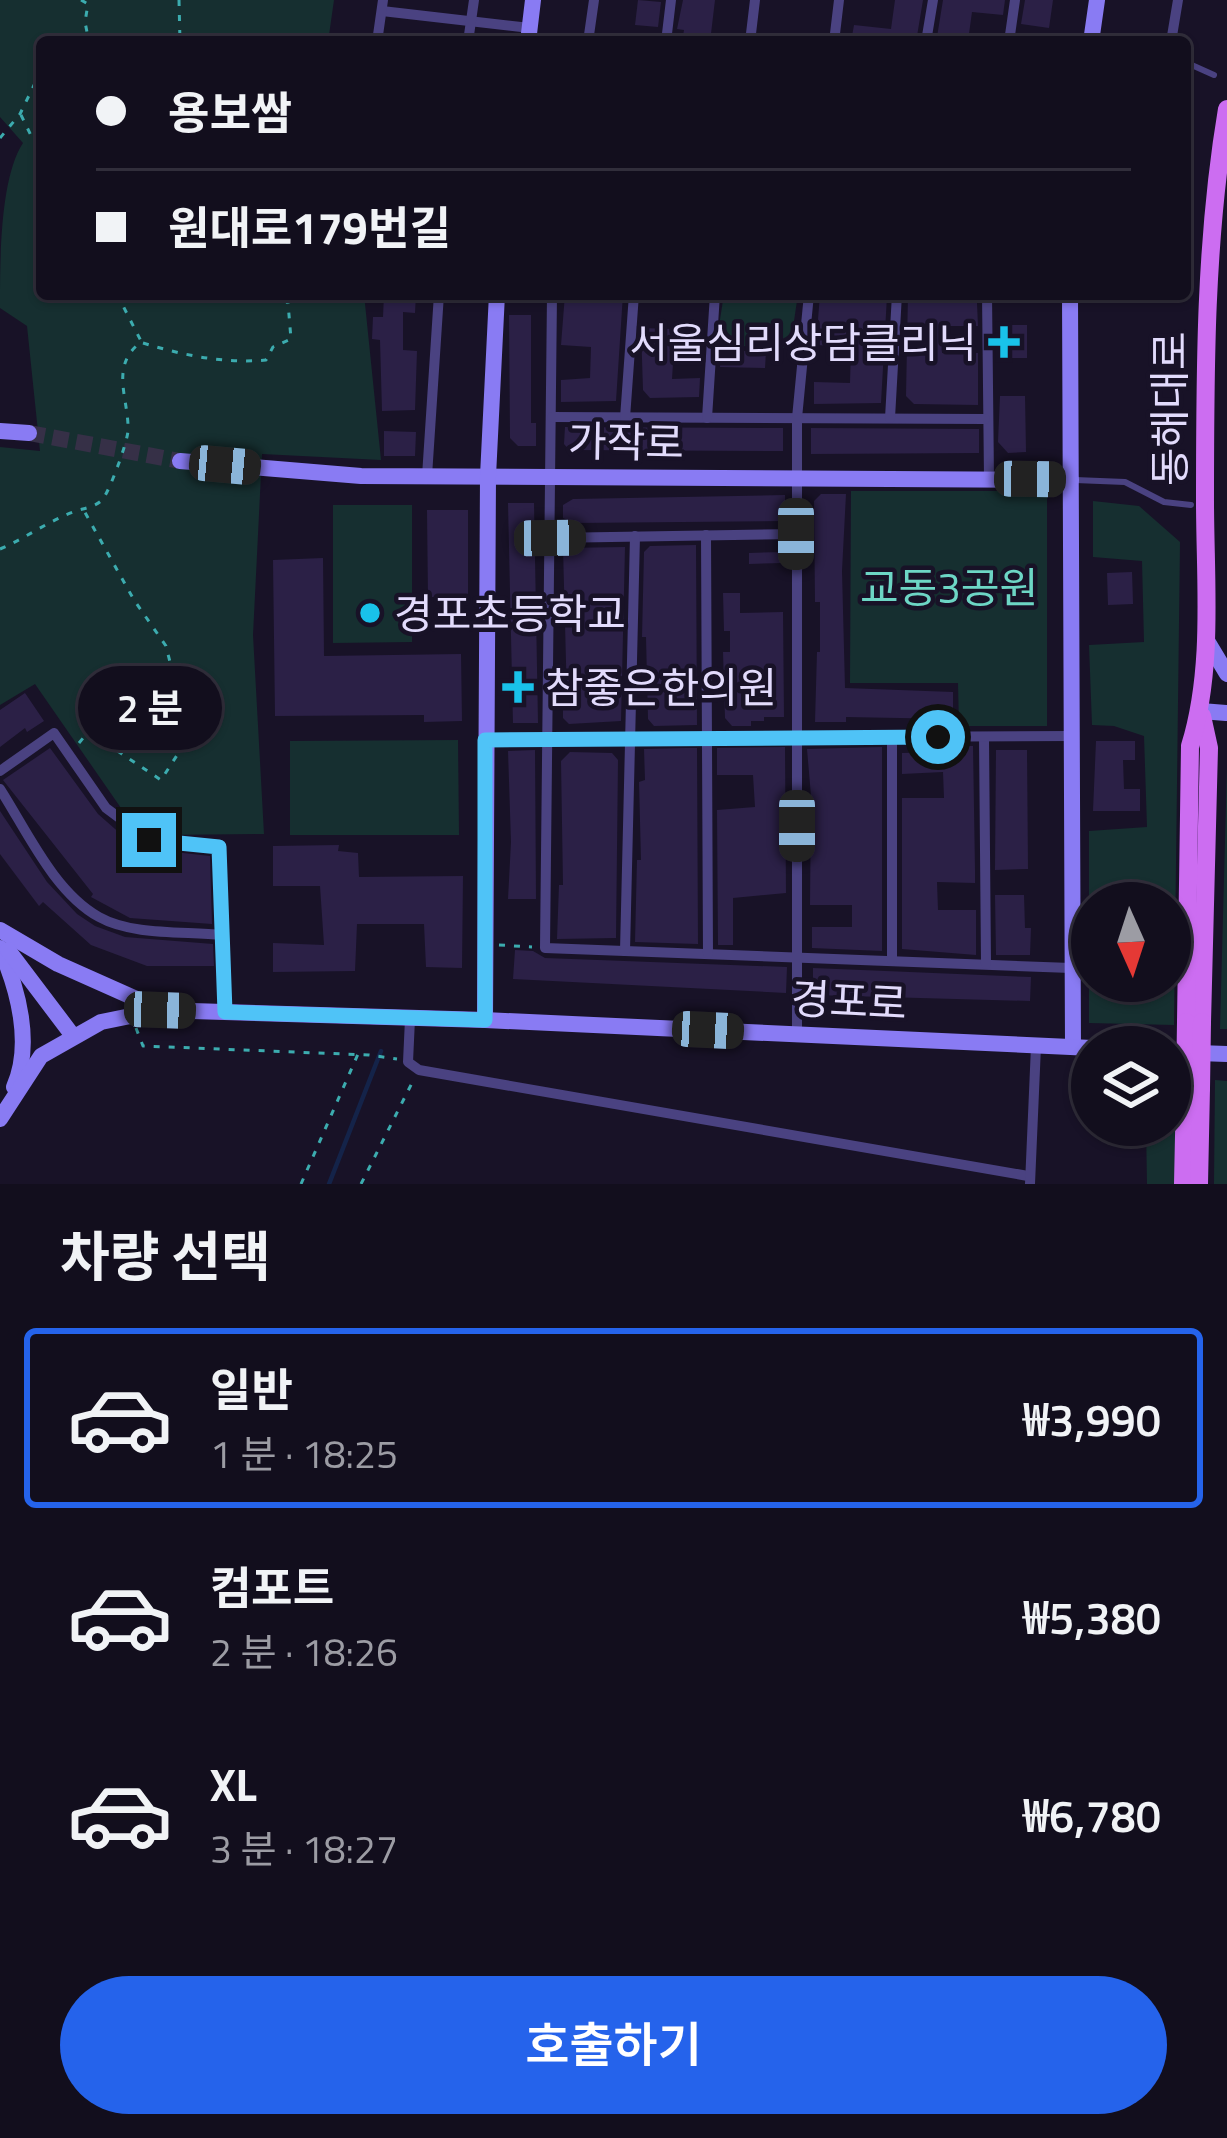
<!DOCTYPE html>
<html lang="ko">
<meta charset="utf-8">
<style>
:root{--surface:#120e1d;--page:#1b1726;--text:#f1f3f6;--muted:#9c9ca4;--line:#312e3b;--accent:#2563eb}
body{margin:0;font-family:"Titillium Web","Noto Sans KR",sans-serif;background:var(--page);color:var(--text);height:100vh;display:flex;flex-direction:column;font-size:45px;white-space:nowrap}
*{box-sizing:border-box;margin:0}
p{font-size:39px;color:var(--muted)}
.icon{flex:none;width:66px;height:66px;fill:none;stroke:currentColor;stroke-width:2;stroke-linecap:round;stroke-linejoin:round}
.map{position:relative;height:1184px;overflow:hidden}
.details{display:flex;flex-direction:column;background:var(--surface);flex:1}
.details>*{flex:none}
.top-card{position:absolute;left:36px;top:36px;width:1155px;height:264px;border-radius:12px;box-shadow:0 3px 9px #0004,0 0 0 3px var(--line);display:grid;align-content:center;height:264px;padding:0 60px;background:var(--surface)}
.needle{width:78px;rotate:177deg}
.fabs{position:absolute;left:1071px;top:882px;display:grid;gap:24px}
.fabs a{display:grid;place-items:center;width:120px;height:120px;border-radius:50%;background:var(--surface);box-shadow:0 3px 9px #0004,0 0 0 3px var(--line);font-size:60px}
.end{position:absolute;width:54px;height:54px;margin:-27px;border:15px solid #4fc3f7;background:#111;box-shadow:0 0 0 6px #111}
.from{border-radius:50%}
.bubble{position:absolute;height:84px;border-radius:42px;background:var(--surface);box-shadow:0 3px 9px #0004,0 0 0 3px var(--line);font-size:39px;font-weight:600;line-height:84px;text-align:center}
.car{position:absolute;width:36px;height:72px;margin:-36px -18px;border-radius:15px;box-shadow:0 0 9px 3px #0007;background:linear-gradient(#222 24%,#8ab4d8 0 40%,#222 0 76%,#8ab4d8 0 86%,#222 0)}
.top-card b{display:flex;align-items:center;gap:42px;height:114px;font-size:45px}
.top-card b+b{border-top:3px solid var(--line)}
.top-card i{width:30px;height:30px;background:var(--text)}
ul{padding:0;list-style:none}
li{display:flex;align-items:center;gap:36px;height:180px;margin:0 24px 18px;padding:0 36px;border:6px solid transparent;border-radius:12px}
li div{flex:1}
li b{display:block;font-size:45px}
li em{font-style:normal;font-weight:600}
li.selected{border-color:var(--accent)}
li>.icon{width:108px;height:108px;stroke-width:1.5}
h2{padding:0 60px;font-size:54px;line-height:144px}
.cta{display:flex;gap:24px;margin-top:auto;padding:24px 60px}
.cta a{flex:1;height:138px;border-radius:72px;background:var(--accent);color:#fff;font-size:48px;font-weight:600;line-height:138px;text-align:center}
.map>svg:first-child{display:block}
.green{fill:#162f30;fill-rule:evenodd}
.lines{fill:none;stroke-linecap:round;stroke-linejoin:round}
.stream{stroke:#142349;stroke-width:4.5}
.building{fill:#2b2046}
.secondary-tunnel{stroke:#363047;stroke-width:16;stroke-dasharray:16 8;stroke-linecap:butt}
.path{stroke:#3cacaf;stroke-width:3;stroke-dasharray:6 9;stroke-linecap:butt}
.lane{stroke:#4a4281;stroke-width:6}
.street{stroke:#4a4281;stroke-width:10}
.secondary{stroke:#897bf3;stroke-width:16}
.primary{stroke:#cc6df1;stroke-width:18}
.primary-bridge{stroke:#cc6df1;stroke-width:18}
.route{stroke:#4fc3f7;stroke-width:15}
.poi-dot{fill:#19c2ea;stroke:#181227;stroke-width:4.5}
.labels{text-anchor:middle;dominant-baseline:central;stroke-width:9;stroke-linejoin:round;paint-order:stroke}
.poi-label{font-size:42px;fill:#e2dbfc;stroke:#181227;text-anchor:start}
.street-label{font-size:42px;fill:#e2dbfc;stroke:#181227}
.park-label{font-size:42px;fill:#6dd6c5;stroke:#181227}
</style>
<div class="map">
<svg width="1227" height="1184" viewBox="0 0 1227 1184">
<rect width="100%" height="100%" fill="#181227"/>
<g class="green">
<path d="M0,0H334L328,42H42V294H364L381,460L262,454L253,635L264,834L160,835L130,821L35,684L0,705V447L40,451L27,326L0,308C0,259 0,178 23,143L0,117Z"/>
<polygon points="724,294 798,294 790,348 716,345"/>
<polygon points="851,491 1047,491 1047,726 959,726 958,683 850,683"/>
<path d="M1093,501L1139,506L1180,542L1174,1025L1089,1023V831L1147,827L1144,736L1114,726L1092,725L1089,645L1144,642L1142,561L1093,557ZM1092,903H1170V981H1092Z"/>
<polygon points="333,505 412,505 412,642 333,643"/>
<polygon points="458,740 459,835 290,835 290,741"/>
<polygon points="1227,766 1227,1029 1220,1029"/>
<polygon points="1215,1080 1227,1081 1227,1184 1214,1184"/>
<polygon points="1170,1090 1177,1091 1177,1184 1147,1184 1146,1125 1170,1125"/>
</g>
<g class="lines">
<polyline class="stream" points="329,1184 381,1051"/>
</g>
<g class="building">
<polygon points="638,0 661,2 658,27 635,25"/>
<polygon points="683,0 715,0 710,42 682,42 684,30 677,29"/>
<polygon points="895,0 923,0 916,42 851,42 854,25 891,29"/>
<polygon points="943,0 1005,0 1003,15 972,12 968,41 937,37"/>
<polygon points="1025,0 1053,0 1049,28 1021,24"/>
<polygon points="384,294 416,294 415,313 403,312 403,350 417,351 415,410 382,411 380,340 372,339 373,317 383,317"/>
<polygon points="565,294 623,294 616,401 561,402 561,380 590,378 591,347 561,345"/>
<polygon points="820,294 887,296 881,403 814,404 814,382 850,383 851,347 816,345"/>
<polygon points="908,294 942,294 944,303 977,303 978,326 942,326 942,353 978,353 978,405 914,404 906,396"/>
<polygon points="509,315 531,315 531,423 536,423 536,446 518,446 510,438"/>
<polygon points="1001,325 1027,325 1027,358 1000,358"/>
<polygon points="641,328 702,330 701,349 674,348 672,379 700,378 699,397 650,398 643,390"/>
<polygon points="721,351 766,351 765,368 720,367"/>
<polygon points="1000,396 1025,396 1026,452 1008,453 998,442"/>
<polygon points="565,427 783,428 783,451 569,450 564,444"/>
<polygon points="811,428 979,429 979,453 811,454"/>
<polygon points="384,431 416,432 415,456 384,456"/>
<polygon points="821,494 846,494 842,571 845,688 953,692 953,719 846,717 846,722 815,722 817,652 820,652 820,602 815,602 814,501"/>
<polygon points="785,495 785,521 574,523 563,518 563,505 573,499"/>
<polygon points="508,503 534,503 538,723 513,723"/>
<polygon points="427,510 468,510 468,597 428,597"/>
<polygon points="696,545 697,725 654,726 648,719 646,637 642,637 644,552 650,546"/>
<polygon points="625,547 621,721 569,724 563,718 563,700 567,700 563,548"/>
<polygon points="783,552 783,563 749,564 749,553"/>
<polygon points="323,558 324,656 461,654 462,721 424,722 424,715 275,716 273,560"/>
<polygon points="1132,572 1133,604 1108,605 1107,573"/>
<polygon points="723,593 740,593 740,613 783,612 784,717 764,717 764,721 751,721 751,726 732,726 725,718 723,652 730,652 730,631 724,631"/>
<polygon points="25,693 44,721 27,732 25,728 0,747 0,710"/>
<polygon points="1096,741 1135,741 1135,760 1123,760 1124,789 1140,789 1140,811 1093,811"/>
<polygon points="943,746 973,746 975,870 975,883 937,882 938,910 976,910 976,955 902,949 902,798 944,798 943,772 902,774 902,753 943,752"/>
<polygon points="785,747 786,893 733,898 733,945 718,945 717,810 755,807 753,775 717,775 717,748"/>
<polygon points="882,747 882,951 812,948 812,927 852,927 852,905 810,905 811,796 807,749"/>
<polygon points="50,748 98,814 123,836 147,849 210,856 212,924 130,918 91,897 93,894 3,780"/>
<polygon points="685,748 697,748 698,944 635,942 637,860 641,860 639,782 645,780 644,749"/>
<polygon points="535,750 536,899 508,899 511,842 508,751"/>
<polygon points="996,750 1027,750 1028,869 995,870"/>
<polygon points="570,752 612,753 618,760 616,938 557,939 559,885 563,885 561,761"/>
<polygon points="0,811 47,882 77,914 95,926 125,937 213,944 214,966 147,966 91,945 43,902 39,906 0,854"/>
<polygon points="339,845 338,851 358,853 359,877 463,876 462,968 426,967 424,924 357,924 355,971 273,972 273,943 324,945 320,886 273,886 273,846"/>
<polygon points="995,895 1024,895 1025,928 1031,928 1030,955 996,955"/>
<polygon points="515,950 533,951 545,958 787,967 786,993 513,979"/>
<polygon points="813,968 1031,977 1030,1001 813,995"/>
</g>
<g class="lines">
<polyline class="secondary-tunnel" points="29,433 180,461"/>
<g class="path">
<polyline points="81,0 88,4 85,22 89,42"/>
<polyline points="179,0 180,42"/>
<polyline points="21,115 42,158"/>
<polyline points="0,138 20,114 38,77 42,76"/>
<polyline points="117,294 141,341"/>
<path d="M143,343C182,355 224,364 266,360L273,347L291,339L288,303L277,294"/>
<path d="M0,549C26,538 48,521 76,511C85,508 95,507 102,500C109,493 128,441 128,430C129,399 109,366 141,342"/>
<polyline points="79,743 84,737 98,738 161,780 183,746 199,736 185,722 166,646 134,600 83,509"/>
<polyline points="499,945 532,947"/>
<polyline points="136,1028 143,1046 369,1055 397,1059"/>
<polyline points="301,1184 358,1054"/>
<polyline points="361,1184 414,1079"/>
</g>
<g class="lane">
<polyline points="1185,62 1214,75"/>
<polyline points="1075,480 1125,482 1164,502 1191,505"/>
</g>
<g class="street">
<polyline points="382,11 530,28"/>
<polyline points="377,42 383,0"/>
<polyline points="468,42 474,0"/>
<polyline points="588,42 594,0"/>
<polyline points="666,42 671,0"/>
<polyline points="750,42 755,0"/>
<polyline points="834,42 839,0"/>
<polyline points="926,42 933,0"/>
<polyline points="1009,42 1015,0"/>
<polyline points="1171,42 1178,0"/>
<polyline points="552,294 545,948 1071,968"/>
<polyline points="987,294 989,479"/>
<polyline points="552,417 985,419"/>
<polyline points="625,418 634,294"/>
<polyline points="707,418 715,294"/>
<polyline points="890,418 897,294"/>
<polyline points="427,476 439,294"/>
<polyline points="706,535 708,954"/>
<polyline points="550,538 796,534"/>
<polyline points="984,737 986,964"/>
<polyline points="486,739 1071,736"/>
<polyline points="0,771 54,733 106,808 149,840 219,847 225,1012"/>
<path d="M0,789C27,831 54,892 99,917C133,936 185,931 222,935"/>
<polyline points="625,951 635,536"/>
<polyline points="892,961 892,737"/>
<polyline points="410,1019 408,1062 419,1070 1028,1176"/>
<polyline points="797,1034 797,418 809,294"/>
<polyline points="1030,1184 1036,1046"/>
</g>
<g class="secondary">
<polyline points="528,42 533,0"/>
<polyline points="1091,42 1097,0"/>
<polyline points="1070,294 1073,1047"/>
<polyline points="0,431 29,433"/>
<polyline points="180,461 361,476 1071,480"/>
<polyline points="1206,639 1227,674"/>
<polyline points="1201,711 1226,713"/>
<polyline points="0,930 58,964 159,1009"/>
<path d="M0,948C18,989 33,1044 14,1087"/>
<polyline points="8,950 73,1036"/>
<polyline points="485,1020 488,476 497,294"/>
<polyline points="1170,1052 1227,1054"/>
<polyline points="0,1119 41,1056 101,1022 160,1010 485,1020 1092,1048"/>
</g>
<g class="primary">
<polyline points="1202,716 1209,748 1202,1022"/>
<path d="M1186,1022L1190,746C1214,668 1205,581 1205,501C1205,369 1205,240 1227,109"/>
<polyline points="1183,1184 1185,1088"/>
<polyline points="1199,1184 1201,1088"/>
</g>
<g class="primary-bridge">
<polyline points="1185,1088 1186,1022"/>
<polyline points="1201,1088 1202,1022"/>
</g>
</g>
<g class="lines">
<polyline class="route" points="149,840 219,847 225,1012 485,1020 485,740 938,737"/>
</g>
<g class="poi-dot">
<path d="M998 324h12v12h12v12h-12v12h-12v-12h-12v-12h12z"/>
<circle cx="370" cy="613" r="12"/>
<path d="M512 669h12v12h12v12h-12v12h-12v-12h-12v-12h12z"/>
</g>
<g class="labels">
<g class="poi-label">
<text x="977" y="342" text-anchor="end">서울심리상담클리닉</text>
<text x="394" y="613">경포초등학교</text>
<text x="545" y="687">참좋은한의원</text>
</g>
<g class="street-label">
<text transform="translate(1169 409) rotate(-90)">동해대로</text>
<text transform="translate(626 441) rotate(1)">가작로</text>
<text transform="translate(849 1000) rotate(3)">경포로</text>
</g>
<g class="park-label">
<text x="949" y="587">교동3공원</text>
</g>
</g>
</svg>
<div class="fabs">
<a><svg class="needle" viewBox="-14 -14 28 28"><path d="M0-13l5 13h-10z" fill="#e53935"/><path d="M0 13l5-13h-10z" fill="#9c9ca4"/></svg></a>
<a><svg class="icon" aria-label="layers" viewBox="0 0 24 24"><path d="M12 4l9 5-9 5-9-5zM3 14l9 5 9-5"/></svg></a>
</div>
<i class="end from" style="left:938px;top:737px"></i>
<i class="end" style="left:149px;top:840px"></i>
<div class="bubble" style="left:78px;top:666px;width:144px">2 분</div>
<i class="car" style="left:225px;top:465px;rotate:95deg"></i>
<i class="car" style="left:1030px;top:479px;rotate:91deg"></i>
<i class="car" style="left:796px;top:534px;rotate:180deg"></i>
<i class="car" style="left:550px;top:538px;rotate:89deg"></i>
<i class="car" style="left:797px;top:826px;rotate:180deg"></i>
<i class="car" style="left:160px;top:1010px;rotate:92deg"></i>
<i class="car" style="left:708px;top:1030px;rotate:93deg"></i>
<div class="top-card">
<b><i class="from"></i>용보쌈</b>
<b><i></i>원대로179번길</b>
</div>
</div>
<section class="details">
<h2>차량 선택</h2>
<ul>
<li class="selected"><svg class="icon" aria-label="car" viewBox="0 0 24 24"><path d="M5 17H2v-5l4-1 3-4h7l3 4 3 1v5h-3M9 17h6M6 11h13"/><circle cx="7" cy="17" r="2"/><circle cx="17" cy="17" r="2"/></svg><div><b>일반</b><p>1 분 · 18:25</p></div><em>₩3,990</em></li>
<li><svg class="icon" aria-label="car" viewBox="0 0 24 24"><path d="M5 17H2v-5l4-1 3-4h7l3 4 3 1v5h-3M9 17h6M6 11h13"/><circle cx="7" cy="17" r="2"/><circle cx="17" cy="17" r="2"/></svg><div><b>컴포트</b><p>2 분 · 18:26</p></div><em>₩5,380</em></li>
<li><svg class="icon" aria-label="car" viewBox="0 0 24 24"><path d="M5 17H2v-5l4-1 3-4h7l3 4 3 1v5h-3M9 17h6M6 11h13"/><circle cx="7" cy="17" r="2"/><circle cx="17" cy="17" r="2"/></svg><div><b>XL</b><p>3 분 · 18:27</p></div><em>₩6,780</em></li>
</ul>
<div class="cta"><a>호출하기</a></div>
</section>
